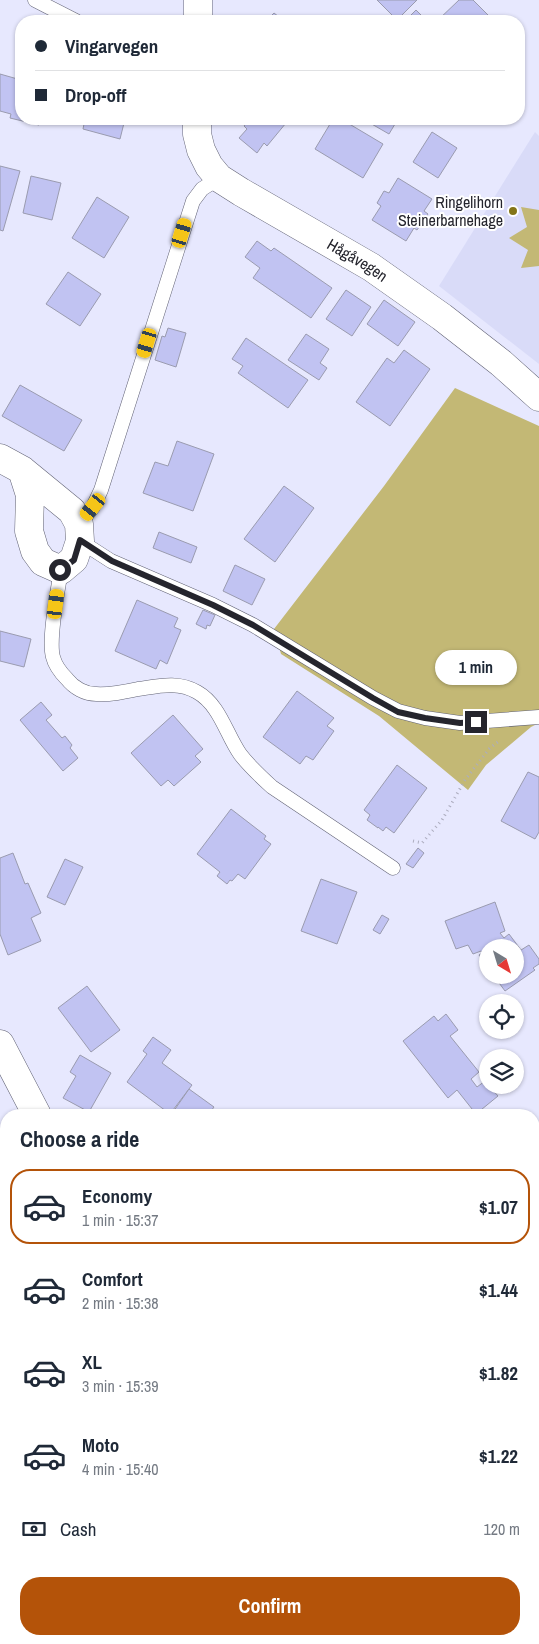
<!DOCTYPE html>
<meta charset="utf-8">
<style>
:root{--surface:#fff;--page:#f6f6f7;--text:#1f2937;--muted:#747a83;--line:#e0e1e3;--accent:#b45309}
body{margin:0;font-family:"Archivo Narrow",sans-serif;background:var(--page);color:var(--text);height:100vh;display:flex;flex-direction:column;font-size:19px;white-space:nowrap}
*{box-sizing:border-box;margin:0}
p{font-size:16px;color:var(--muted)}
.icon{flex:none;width:28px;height:28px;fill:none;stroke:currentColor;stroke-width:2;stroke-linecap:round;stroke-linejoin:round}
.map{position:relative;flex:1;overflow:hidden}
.details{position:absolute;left:0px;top:1109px;width:540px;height:536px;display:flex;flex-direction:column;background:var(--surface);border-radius:20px 20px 0 0;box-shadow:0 1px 4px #0004}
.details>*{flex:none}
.top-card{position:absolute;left:15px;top:15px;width:510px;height:110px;border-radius:20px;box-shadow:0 1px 4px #0004;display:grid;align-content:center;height:110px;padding:0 20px;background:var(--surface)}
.needle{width:32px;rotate:142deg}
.buttons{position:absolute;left:479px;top:939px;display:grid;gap:10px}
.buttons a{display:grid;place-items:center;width:45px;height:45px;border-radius:50%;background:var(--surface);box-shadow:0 1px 4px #0004;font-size:25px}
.end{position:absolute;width:22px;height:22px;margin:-11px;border:6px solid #25252d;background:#fff;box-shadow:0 0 0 2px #fff}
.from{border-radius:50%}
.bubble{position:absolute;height:35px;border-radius:18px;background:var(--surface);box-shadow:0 1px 4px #0004;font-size:16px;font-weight:700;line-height:35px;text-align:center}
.car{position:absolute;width:15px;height:30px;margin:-15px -8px;border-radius:6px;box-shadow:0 0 4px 1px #0007;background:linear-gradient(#f5c518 24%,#345 0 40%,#f5c518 0 76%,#345 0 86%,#f5c518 0)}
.top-card b{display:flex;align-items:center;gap:18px;height:48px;font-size:19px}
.top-card b+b{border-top:1px solid var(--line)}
.top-card i{width:12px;height:12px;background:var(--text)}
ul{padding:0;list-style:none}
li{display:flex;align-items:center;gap:15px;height:75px;margin:0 10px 8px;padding:0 10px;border:2px solid transparent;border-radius:20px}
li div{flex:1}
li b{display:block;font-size:19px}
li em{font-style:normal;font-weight:700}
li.current{border-color:var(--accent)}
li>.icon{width:45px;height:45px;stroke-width:1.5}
h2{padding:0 20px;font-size:22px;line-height:60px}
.pay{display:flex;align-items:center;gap:12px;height:55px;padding:0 20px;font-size:19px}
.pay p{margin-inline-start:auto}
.action{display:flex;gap:10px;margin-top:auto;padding:10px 20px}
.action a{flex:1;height:58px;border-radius:20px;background:var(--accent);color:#fff;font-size:20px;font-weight:700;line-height:58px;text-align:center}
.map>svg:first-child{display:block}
.built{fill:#d9dbf8}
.green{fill:#c3b875}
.building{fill:#c1c3f2;stroke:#9a9baf}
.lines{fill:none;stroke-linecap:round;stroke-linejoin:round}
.service-casing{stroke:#626375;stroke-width:15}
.minor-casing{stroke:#626375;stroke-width:29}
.tertiary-casing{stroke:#626375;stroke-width:29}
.path{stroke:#adadbf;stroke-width:3;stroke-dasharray:1 4;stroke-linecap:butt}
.service{stroke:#fff;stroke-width:14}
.minor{stroke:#fff;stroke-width:28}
.tertiary{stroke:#fff;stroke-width:28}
.route{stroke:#25252d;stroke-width:6}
.poi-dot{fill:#837518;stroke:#fff;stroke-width:2}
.labels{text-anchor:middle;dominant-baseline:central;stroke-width:4;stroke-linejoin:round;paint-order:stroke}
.poi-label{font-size:16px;fill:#25252d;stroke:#fff;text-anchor:end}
.street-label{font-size:16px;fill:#25252d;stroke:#fff}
</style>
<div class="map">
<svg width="539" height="1644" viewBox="0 0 539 1644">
<rect width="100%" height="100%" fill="#e7e8fe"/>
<polygon class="built" points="535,132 539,136 539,364 439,286"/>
<g class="green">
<polygon points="521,207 539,210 539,266 521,268 528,250 509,238 527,227"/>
<polygon points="455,388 539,426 539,723 531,727 486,765 468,790 379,716 281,654 274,629 384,486"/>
<polygon points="107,1639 432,1639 436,1644 107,1644"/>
</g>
<g class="building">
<polygon points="377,0 417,0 397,20"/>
<polygon points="459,0 473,0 494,21 437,21"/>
<polygon points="416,10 427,21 405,21"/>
<polygon points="274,13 284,21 266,21"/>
<polygon points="0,74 21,80 21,119 41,119 39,125 10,118 11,114 0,111"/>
<polygon points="85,119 125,119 120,139 83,129"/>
<polygon points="250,119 280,119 286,123 267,146 264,143 257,153 239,138 247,129 244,126"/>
<polygon points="333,119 341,119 383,144 363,178 315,149"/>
<polygon points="363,119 398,119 389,134"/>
<polygon points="432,132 457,148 438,178 413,162"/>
<polygon points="0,166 20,171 3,231 0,230"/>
<polygon points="31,176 61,183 52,220 23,213"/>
<polygon points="398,178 432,199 424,211 428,214 417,230 414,228 406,241 372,220 381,206 377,203 384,191 389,193"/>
<polygon points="97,197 129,217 104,258 72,238"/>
<polygon points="257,241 271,251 274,248 332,288 311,318 253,278 260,268 245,257"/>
<polygon points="68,272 101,294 80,326 46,304"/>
<polygon points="346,290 371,307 352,336 326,319"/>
<polygon points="384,300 415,322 398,346 367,324"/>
<polygon points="168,328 186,333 176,367 155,360 162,336 165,337"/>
<polygon points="306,334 329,349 320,363 327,368 319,380 288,360"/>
<polygon points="246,338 308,380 288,408 238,373 243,366 232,359"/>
<polygon points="404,350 430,369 390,426 356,402 387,358 394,363"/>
<polygon points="20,385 82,420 64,451 2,416"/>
<polygon points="177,441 214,454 193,511 143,493 155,462 168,466"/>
<polygon points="284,486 314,508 275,562 244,539"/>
<polygon points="159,532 197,547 191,563 153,548"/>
<polygon points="235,565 265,579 252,605 223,591"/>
<polygon points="137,600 178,618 174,627 181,630 167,664 160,660 156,669 115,651"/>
<polygon points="203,610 215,615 210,626 207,625 206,629 196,624"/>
<polygon points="0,631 31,639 24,667 0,661"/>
<polygon points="297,691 334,718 327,726 334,731 313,760 306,756 300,764 263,737"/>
<polygon points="41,702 52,715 46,720 62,738 65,736 72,745 70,748 78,758 63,771 20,720"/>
<polygon points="173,715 203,749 195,756 201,762 174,786 168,780 161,786 131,753"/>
<polygon points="397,765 427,788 394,833 386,827 383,831 378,827 378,828 367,820 370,815 364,810"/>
<polygon points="528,772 539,777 539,832 535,839 501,821"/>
<polygon points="231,809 266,836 264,839 271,844 245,879 238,874 232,881 230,880 227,884 217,876 220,872 197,854"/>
<polygon points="418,848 424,853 413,868 406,864"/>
<polygon points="13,853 25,884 28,883 41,913 31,918 41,941 8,955 0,934 0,858"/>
<polygon points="65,859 83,867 65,905 47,897"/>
<polygon points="321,879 357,892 337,944 301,931"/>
<polygon points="495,902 505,931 500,933 504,938 509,934 521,950 529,945 539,959 539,964 533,968 535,970 505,991 494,976 490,979 484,971 488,968 488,975 515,975 515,948 488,948 488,967 479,955 482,953 481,951 473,954 468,945 456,949 445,921"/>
<polygon points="382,915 389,919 380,934 373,930"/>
<polygon points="87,986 120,1030 91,1052 58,1008"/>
<polygon points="446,1014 458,1030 450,1036 479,1072 471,1079 477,1087 485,1081 498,1096 476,1114 457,1090 448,1098 403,1041 434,1016 438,1021"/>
<polygon points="153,1037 171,1050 162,1063 192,1085 170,1114 127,1082 147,1054 143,1051"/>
<polygon points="80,1055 111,1073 89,1112 63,1098 76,1076 70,1072"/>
<polygon points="189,1089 214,1107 208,1115 171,1115"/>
<polygon points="0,1153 6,1162 6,1212 0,1217"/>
<polygon points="539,1189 539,1248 538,1248 534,1236 534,1191"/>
<polygon points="1,1217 6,1222 6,1265 0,1260 0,1219"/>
<polygon points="0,1524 6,1550 0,1551"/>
<polygon points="539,1630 539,1644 538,1644 534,1633"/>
</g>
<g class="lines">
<defs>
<g id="service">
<polyline points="35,0 76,21"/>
<polyline points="79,524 93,507 101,490 193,201 202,189 219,178"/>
<polyline points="80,541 111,561 213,605 253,625 373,698 398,711 425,718 460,723 539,717"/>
<path d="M61,570C58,590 48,639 53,657C55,665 61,673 67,679C74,688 85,694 96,694C110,695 124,692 138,689C159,686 178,681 197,692C220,705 226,734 240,754C249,766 261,777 272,787L393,868"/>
</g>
<g id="minor">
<polyline points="198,21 198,0"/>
<path id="s1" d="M197,119V134L201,150L209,166L219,178L241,192L371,267L442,317L501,363L539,397"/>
<polyline points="0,1421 6,1424"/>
</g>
<g id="tertiary">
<polyline points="0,458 22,470 72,511 79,524 80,541 74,559 61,570 43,562 35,551 29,531 30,495 22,470"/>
<polyline points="0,1044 37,1115"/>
<polyline points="534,1466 539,1474"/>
</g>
</defs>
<use href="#service" class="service-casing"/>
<use href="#minor" class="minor-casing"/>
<use href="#tertiary" class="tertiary-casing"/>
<polyline class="path" points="413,841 422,843 442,820 465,780 489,749 499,741"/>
<use href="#service" class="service"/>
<use href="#minor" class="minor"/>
<use href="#tertiary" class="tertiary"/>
</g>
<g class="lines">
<polyline class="route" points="60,570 74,560 80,540 112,561 213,605 253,625 373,698 398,712 425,718 460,723 476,722"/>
</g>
<circle class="poi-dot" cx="513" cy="211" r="5"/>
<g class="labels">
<g class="poi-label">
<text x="503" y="202">Ringelihorn<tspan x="503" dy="18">Steinerbarnehage</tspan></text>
</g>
<g class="street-label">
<text stroke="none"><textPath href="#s1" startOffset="226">Hågåvegen</textPath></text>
</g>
</g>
</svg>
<div class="buttons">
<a><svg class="needle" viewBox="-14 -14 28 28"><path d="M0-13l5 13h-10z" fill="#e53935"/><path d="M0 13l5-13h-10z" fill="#747a83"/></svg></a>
<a><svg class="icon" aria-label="locate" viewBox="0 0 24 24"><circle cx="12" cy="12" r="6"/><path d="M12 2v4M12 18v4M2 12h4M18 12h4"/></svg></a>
<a><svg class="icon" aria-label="layers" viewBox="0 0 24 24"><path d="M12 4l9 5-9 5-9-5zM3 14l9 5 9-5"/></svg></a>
</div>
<i class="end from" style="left:60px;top:570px"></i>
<i class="end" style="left:476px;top:722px"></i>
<div class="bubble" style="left:435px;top:650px;width:82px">1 min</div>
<i class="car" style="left:182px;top:233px;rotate:17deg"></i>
<i class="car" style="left:147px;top:343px;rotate:197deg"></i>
<i class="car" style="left:93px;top:507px;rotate:219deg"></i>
<i class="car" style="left:56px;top:604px;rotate:7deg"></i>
<div class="top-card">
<b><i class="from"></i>Vingarvegen</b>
<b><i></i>Drop-off</b>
</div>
<section class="details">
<h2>Choose a ride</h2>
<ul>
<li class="current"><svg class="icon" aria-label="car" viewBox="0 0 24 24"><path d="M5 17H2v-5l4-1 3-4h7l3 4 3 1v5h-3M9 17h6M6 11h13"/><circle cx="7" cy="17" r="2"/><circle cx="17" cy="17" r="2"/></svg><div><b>Economy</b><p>1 min · 15:37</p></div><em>$1.07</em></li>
<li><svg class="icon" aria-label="car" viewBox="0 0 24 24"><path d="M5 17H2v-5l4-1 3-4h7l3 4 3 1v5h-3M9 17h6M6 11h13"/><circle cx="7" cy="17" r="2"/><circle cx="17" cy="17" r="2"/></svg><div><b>Comfort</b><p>2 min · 15:38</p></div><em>$1.44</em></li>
<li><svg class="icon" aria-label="car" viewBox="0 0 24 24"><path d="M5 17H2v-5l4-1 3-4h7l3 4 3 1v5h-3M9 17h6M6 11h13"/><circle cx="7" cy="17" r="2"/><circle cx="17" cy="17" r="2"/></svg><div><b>XL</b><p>3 min · 15:39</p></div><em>$1.82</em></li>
<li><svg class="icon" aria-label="car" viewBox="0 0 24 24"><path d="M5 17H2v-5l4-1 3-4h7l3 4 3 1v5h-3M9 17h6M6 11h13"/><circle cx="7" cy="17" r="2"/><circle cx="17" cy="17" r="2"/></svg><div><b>Moto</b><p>4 min · 15:40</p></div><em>$1.22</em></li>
</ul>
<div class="pay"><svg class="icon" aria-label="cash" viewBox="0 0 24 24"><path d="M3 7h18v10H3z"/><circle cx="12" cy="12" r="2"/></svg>Cash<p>120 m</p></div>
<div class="action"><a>Confirm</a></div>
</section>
</div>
